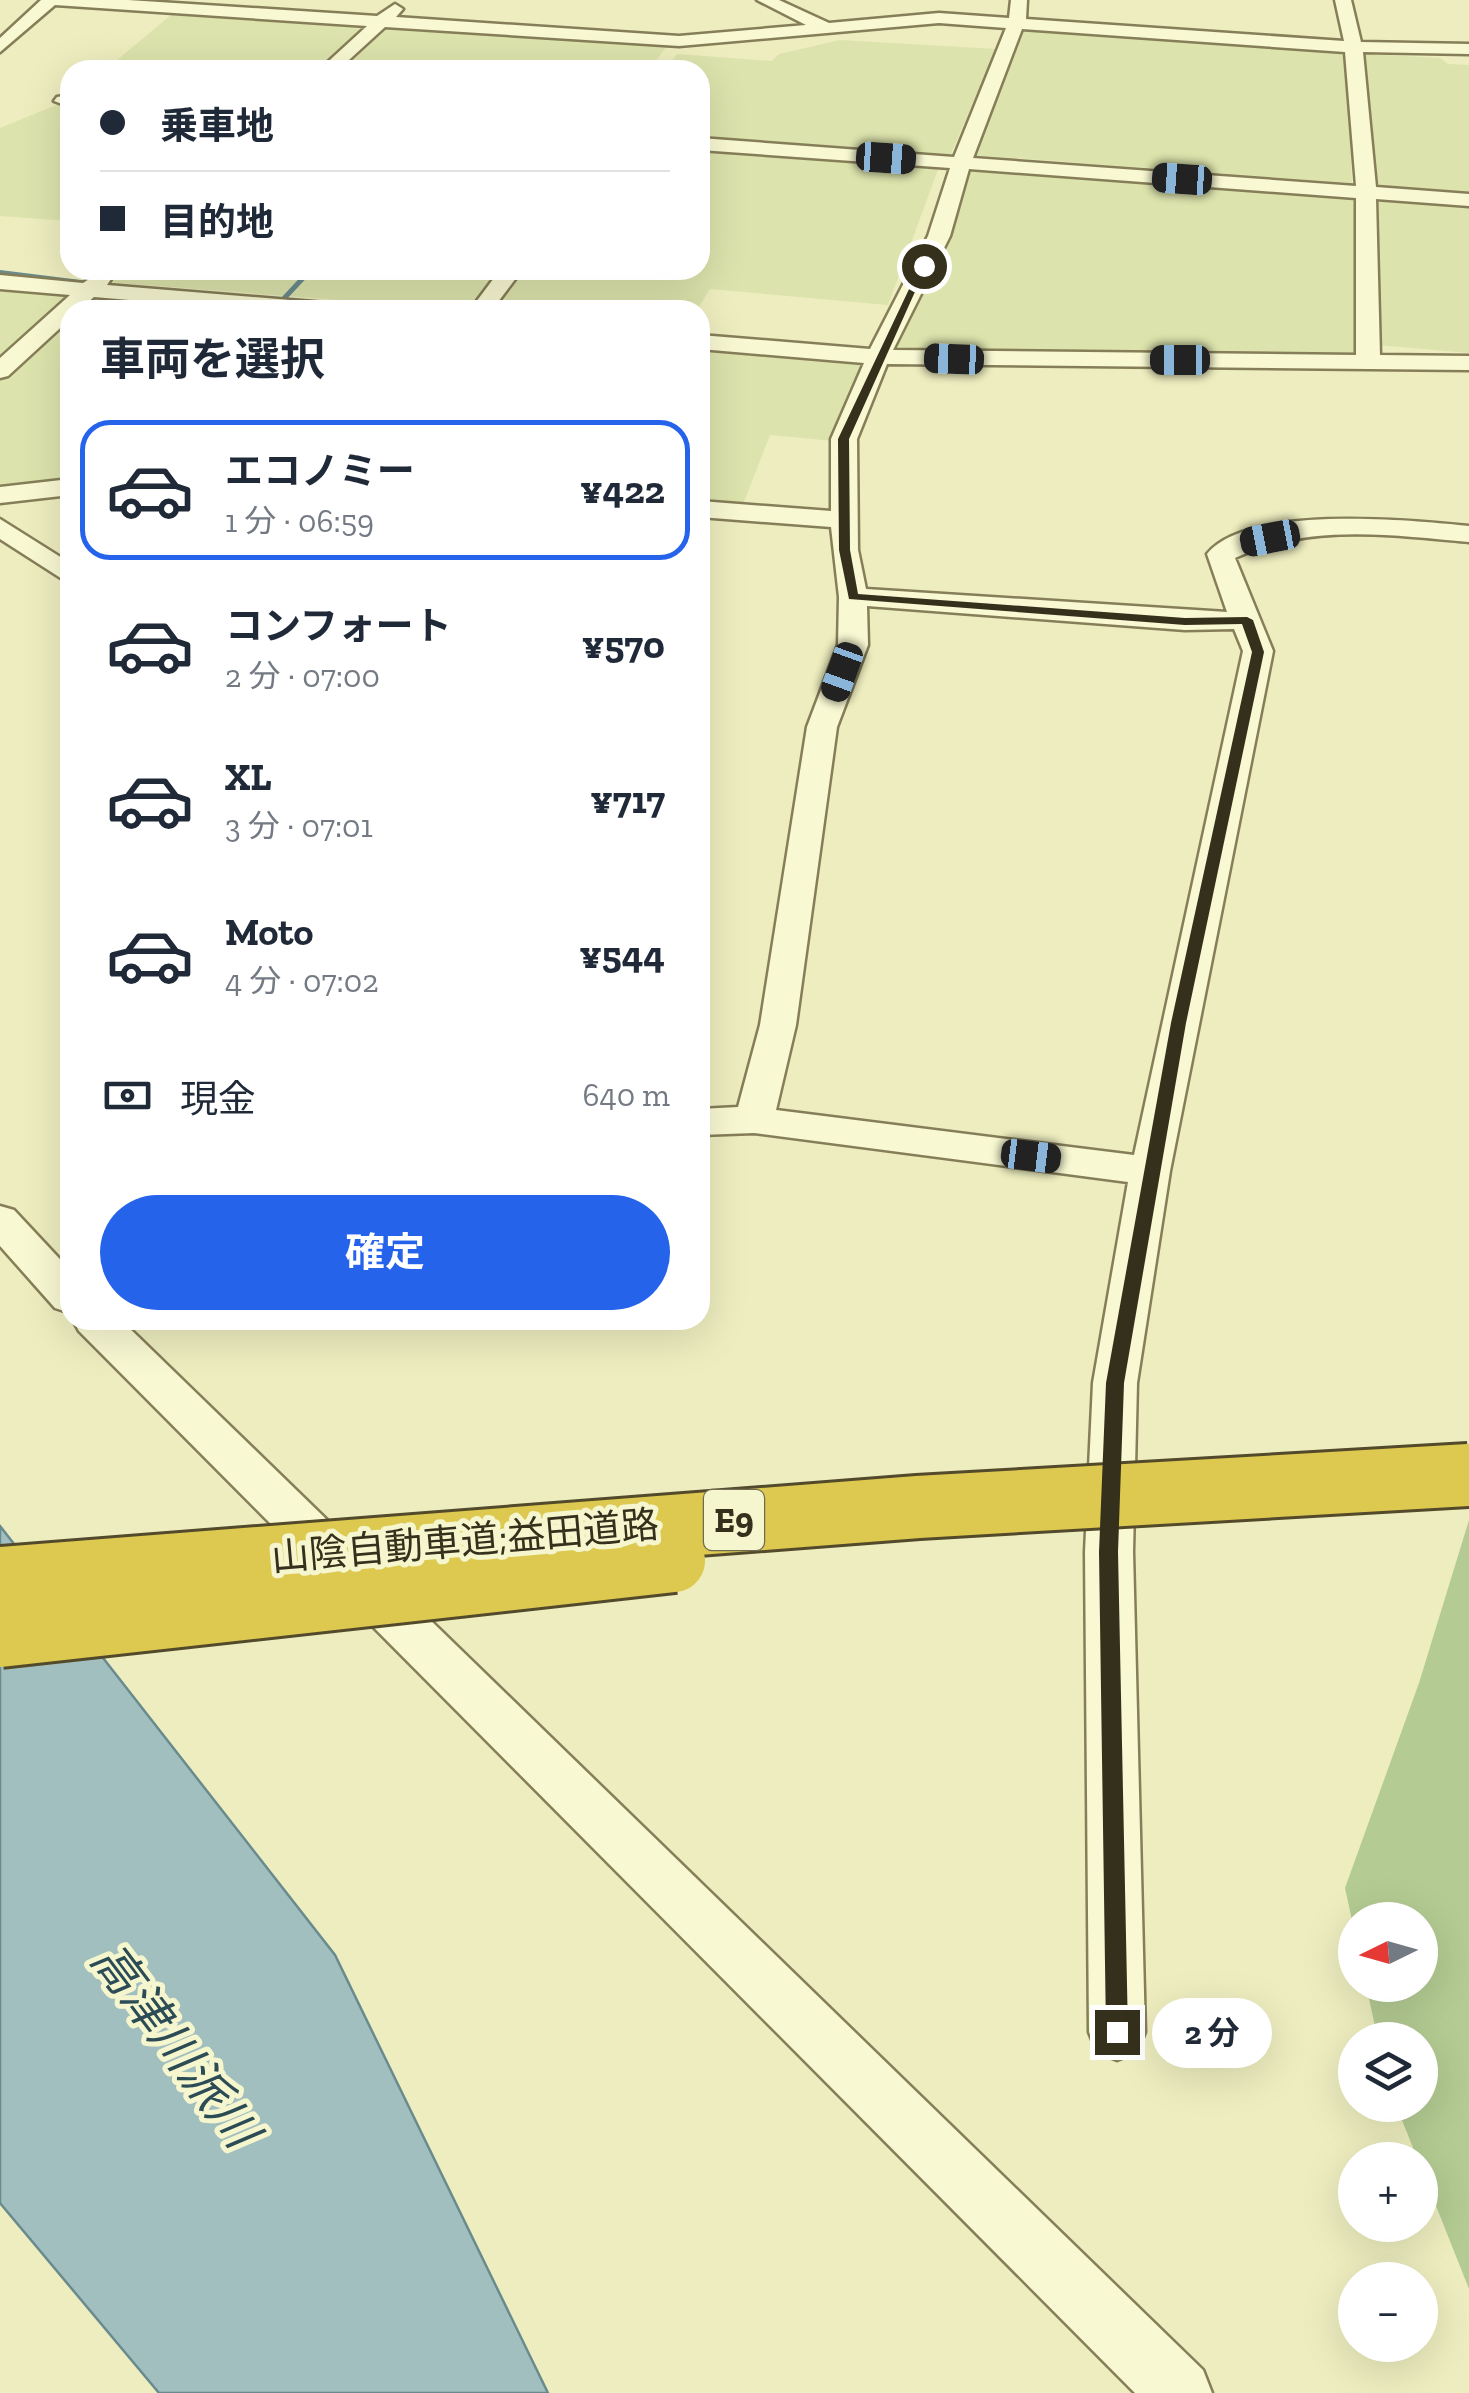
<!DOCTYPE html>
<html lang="ja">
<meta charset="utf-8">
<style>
:root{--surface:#fff;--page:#f2f2f3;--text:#1f2937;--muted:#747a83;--line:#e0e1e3;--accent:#2563eb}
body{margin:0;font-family:"Zilla Slab","Noto Sans JP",serif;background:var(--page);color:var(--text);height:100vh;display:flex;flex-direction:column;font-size:38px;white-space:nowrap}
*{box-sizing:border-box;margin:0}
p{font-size:32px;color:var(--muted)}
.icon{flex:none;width:55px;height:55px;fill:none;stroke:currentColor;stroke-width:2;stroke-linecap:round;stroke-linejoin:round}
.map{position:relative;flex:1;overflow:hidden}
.details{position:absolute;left:60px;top:300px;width:650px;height:1030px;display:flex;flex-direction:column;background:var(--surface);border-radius:30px;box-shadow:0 10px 40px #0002}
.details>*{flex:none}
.hud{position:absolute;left:60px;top:60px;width:650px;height:220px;border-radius:30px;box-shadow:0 10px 40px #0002;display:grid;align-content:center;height:220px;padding:0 40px;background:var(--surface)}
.needle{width:65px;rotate:265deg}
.buttons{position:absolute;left:1338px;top:1902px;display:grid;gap:20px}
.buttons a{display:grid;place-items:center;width:100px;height:100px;border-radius:50%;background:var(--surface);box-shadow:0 10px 40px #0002;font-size:50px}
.end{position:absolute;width:45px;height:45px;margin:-22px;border:12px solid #35301c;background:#fff;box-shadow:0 0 0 5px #fff}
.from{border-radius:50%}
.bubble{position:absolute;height:70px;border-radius:35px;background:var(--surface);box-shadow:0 10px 40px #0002;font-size:32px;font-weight:700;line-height:70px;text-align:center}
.car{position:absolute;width:30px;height:60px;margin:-30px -15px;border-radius:12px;box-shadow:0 0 8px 2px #0007;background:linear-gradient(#222 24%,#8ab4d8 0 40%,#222 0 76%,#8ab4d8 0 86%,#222 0)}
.hud b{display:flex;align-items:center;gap:35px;height:95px;font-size:38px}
.hud b+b{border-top:2px solid var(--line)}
.hud i{width:25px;height:25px;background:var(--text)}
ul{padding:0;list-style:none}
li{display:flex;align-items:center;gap:30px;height:140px;margin:0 20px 15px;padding:0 20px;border:5px solid transparent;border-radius:30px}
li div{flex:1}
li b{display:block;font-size:38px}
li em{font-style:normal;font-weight:700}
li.current{border-color:var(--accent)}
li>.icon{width:90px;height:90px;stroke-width:1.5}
h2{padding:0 40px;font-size:45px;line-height:120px}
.pay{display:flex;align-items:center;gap:25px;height:110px;padding:0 40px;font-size:38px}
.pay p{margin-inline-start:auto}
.primary-button{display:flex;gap:20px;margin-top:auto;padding:20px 40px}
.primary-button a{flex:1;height:115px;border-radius:60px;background:var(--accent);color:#fff;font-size:40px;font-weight:700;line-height:115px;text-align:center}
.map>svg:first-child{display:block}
.farmland{fill:#dce3ac}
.green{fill:#b4cb93}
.water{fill:#a2bfbf;stroke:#6a8b8d;stroke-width:2.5}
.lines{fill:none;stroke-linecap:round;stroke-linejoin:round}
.stream{fill:#6a8b8d;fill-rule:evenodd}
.minor-casing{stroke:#867e58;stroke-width:5}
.minor{fill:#f8f8d2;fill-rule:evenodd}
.highway-bridge-casing{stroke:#534a2c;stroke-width:68;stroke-linecap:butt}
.highway-bridge{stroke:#ddc94f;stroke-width:62}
.route{fill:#35301c}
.labels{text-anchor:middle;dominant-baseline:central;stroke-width:10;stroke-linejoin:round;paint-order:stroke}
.shield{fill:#f5f5ce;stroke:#6f6b51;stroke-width:2.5}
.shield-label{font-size:35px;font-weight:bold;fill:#35301c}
.street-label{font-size:38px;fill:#35301c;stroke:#f5f5ce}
.near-water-label{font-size:48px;font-style:italic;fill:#2b4b55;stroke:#f5f5ce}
</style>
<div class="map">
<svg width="1469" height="2393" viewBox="0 0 1469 2393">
<rect width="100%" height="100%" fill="#ededbf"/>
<g class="farmland">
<polygon points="171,15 365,28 320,70 105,70"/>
<polygon points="385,22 670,42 649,70 337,70"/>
<polygon points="1024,23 1346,50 1352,183 973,155"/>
<polygon points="840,40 996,49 950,156 700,139 700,70 665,70 677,54 772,61 779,54"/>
<polygon points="1364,54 1440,58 1448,64 1469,65 1469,193 1374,186"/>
<polygon points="59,104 70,105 70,221 0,216 0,128"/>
<polygon points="700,149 939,167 888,305 710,289 697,310 489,310 519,270 700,270"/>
<polygon points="967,166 1355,195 1358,356 904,353 892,349"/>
<polygon points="1371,195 1469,202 1469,353 1377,345"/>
<polygon points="118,270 500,270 470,310 105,282"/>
<polygon points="0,289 75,294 0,362"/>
<polygon points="97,294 272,310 75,310"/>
<polygon points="70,315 70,481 0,489 0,380"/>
<polygon points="700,347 862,361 834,441 770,435 742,507 700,504"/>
</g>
<polygon class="green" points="1469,1520 1469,2289 1396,2105 1420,2105 1420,2040 1378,2040 1366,1985 1420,1985 1420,1920 1355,1920 1355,1934 1345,1888 1419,1683"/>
<polygon class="water" points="0,1526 335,1955 548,2393 159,2393 0,2203"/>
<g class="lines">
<g class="stream">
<polygon points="0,270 97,282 100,284 97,286 0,274"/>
<polygon points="307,270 314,270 285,301 270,300 270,298 281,298"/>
<polygon points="313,301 396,308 400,310 371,310 311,304 310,303"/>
</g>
<defs>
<g id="minor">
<path d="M41,0H128L377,16L395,4L403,9L396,17L679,36L806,25L757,0H779L829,23L939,13L1009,18L1011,0H1027L1026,19L1344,41L1335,0H1351L1361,42L1469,44V54L1363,52L1376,187L1469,194V206L1376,199L1380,355L1469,356V370L887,364L857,439L858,550L866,589L1227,612L1207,554C1247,504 1411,520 1469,526V542C1391,535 1308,523 1235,558L1273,651L1170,1171L1137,1383L1133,1552L1145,2032L1137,2052L1117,2060L1097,2052L1089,2032L1085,1552L1093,1383L1128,1182L754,1133L700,1135V1109L738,1107L760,1025L807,727L838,645L839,597L831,527L700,517V501L831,511V439L864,363L700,349V335L870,349L928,236L950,168L700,150V138L954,157L1006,28L939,23L679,46L385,27L338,70H319L367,26L55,5L0,52V38ZM1022,29L1345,52L1356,186L973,158ZM969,169L1356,198V355L893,350L950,236ZM867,606L1185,630L1234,629L1243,651L1134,1155L776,1110L796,1025L837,727L868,645Z"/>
<polygon points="70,95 70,107 54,101 57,97"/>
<polygon points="500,270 522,270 492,310 470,310"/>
<polygon points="100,272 111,279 107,285 326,303 337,310 248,310 94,297 79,310 70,310 70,319 8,376 0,378 0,358 70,295 0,289 0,275 83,283"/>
<polygon points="70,479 70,495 0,503 0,487"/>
<polygon points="0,519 70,563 70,584 0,539"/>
<polygon points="0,1206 14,1210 70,1270 70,1313 55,1308 0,1246"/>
<polygon points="73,1320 121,1320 1203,2370 1212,2393 1135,2393 79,1331"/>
</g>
</defs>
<use href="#minor" class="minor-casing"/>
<use href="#minor" class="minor"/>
<defs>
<g id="highway-bridge">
<polyline points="0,1578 918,1507 1469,1475"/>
<polyline points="0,1636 674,1561"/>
</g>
</defs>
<use href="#highway-bridge" class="highway-bridge-casing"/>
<use href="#highway-bridge" class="highway-bridge"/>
</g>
<polygon class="route" points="927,265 849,439 850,550 858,594 1185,618 1247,617 1253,620 1264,652 1186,1023 1124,1383 1118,1552 1128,2032 1117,2044 1106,2032 1099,1552 1106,1383 1171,1023 1252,652 1242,624 1185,625 849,599 839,550 838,439 920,266"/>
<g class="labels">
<rect class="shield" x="704" y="1490" width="60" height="60" rx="8"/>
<g class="shield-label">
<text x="734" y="1520">E9</text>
</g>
<g class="street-label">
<text transform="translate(465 1541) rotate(-5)">山陰自動車道;益田道路</text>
</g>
<g class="near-water-label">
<text transform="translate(175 2045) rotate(53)">高津川派川</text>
</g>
</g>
</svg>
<div class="buttons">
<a><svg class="needle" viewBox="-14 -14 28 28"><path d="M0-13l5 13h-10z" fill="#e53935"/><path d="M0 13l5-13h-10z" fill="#747a83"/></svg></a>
<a><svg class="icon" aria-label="layers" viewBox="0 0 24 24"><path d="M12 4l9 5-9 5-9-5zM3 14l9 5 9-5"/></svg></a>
<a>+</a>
<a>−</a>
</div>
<i class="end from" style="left:924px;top:266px"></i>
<i class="end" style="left:1117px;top:2032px"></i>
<div class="bubble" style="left:1152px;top:1998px;width:120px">2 分</div>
<i class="car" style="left:886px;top:158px;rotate:94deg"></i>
<i class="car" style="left:1182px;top:179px;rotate:274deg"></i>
<i class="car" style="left:954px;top:359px;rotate:272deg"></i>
<i class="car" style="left:1180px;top:360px;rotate:270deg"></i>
<i class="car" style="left:1270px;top:538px;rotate:259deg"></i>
<i class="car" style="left:842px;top:672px;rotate:200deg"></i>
<i class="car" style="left:1031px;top:1156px;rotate:97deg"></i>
<div class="hud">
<b><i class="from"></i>乗車地</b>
<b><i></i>目的地</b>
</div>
<section class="details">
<h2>車両を選択</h2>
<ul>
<li class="current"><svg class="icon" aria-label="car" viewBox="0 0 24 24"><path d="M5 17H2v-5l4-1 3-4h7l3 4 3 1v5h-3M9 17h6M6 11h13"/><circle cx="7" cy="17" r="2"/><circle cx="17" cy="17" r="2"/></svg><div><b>エコノミー</b><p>1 分 · 06:59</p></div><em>¥422</em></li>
<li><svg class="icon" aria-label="car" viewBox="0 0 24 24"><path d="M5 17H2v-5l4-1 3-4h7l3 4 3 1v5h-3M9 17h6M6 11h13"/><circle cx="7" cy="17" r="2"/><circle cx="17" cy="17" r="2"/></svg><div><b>コンフォート</b><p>2 分 · 07:00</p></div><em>¥570</em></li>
<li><svg class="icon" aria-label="car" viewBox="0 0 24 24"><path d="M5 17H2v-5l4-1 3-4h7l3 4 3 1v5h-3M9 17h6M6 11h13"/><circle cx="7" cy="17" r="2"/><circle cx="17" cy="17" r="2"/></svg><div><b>XL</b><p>3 分 · 07:01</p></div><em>¥717</em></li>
<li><svg class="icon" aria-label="car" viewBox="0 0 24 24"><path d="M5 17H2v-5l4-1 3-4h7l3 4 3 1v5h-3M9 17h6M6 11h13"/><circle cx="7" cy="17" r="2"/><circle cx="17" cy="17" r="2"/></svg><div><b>Moto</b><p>4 分 · 07:02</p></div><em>¥544</em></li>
</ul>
<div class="pay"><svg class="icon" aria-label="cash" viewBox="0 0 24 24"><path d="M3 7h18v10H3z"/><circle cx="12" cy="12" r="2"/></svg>現金<p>640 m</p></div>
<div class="primary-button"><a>確定</a></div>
</section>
</div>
